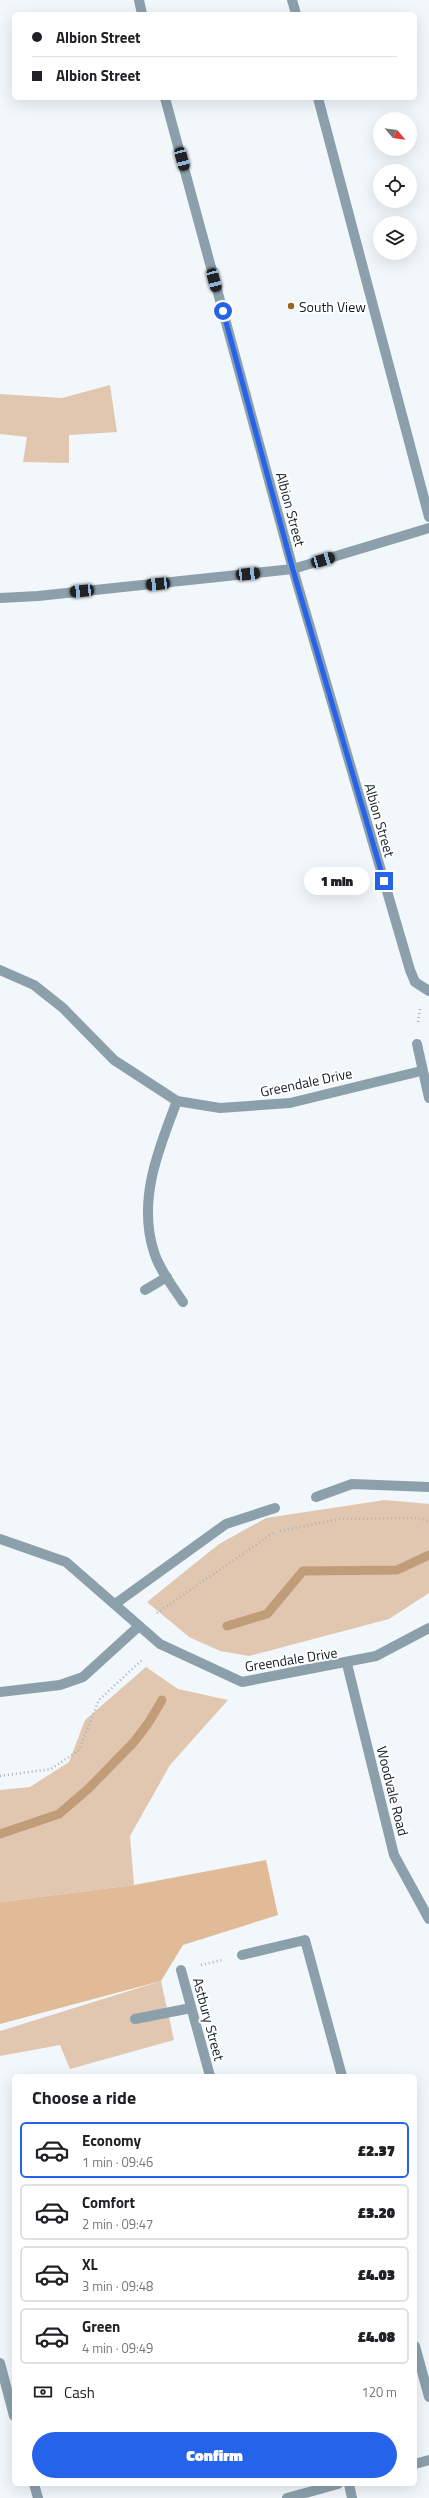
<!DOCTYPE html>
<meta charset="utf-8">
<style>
:root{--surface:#fff;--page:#f6f6f6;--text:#202124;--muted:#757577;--line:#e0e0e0;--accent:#2563eb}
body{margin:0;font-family:"Titillium Web",sans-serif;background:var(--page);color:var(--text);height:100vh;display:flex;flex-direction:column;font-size:15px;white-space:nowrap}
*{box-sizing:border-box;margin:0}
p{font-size:13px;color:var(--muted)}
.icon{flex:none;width:22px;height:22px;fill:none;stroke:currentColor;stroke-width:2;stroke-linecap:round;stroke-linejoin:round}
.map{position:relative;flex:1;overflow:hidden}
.details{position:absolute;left:12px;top:2074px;width:405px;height:412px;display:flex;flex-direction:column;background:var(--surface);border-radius:6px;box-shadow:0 4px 16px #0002}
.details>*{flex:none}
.guide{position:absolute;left:12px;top:12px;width:405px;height:88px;border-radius:6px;box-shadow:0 4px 16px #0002;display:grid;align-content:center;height:88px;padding:0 20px;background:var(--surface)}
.needle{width:26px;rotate:119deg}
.tools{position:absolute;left:373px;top:112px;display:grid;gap:8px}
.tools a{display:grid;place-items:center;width:44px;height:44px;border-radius:50%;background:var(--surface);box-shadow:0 4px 16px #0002;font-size:20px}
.end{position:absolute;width:18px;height:18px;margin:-9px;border:5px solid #2563eb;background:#fff;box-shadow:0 0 0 2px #fff}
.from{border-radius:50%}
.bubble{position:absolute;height:28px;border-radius:14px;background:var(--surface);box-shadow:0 4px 16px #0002;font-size:13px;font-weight:800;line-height:28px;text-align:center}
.car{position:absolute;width:12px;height:24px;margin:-12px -6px;border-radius:5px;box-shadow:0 0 3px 1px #0007;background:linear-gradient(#222 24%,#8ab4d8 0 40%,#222 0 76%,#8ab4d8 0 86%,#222 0)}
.guide b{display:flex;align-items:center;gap:14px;height:38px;font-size:15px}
.guide b+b{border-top:1px solid var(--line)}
.guide i{width:10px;height:10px;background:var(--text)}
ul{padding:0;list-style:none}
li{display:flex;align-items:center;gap:12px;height:56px;margin:0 8px 6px;padding:0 12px;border:2px solid var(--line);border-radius:6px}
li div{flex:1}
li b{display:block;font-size:15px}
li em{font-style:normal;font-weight:800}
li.active{border-color:var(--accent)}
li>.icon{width:36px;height:36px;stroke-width:1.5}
h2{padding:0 20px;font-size:18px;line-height:48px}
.pay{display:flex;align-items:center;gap:10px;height:44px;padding:0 20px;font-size:15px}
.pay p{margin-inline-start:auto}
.primary-button{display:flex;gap:8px;margin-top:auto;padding:8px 20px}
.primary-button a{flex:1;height:46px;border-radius:24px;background:var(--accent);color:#fff;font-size:16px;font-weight:800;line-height:46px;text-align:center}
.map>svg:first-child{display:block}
.green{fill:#e1c7af}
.forest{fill:#e1bb97}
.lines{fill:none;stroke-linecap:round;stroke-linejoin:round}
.stream{stroke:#c19c79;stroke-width:9}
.path{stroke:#abb2b7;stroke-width:2.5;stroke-dasharray:1 3;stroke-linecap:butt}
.service{stroke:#8ca0ac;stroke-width:10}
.minor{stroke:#8ca0ac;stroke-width:10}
.tertiary{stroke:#8ca0ac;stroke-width:10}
.route{stroke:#2563eb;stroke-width:5}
.poi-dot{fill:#9c6220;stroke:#fff;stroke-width:1.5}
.labels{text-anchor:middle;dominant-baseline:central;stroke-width:4;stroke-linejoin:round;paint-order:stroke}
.poi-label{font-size:14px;fill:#111c22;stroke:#fff;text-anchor:start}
.street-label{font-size:14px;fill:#111c22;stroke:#fff}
</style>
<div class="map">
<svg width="429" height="2498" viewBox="0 0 429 2498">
<rect width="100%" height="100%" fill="#f1f7fb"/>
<g class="green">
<polygon points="110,385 117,432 69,435 69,463 23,462 27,437 0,434 0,394 62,398"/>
<polygon points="385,1500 429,1504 429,1593 389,1619 249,1656 220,1651 189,1637 147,1602 219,1544 266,1518"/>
<polygon points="146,1667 178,1689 228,1700 170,1765 130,1836 134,1885 0,1902 0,1790 30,1787 69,1762 85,1720"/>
<polygon points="161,1981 174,2040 70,2069 60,2045 0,2056 0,2031"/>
</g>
<polygon class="forest" points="266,1860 278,1915 183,1945 161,1981 0,2024 0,1902 134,1885"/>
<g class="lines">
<g class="stream">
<polyline points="227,1626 267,1614 303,1571 397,1570 429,1555"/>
<polyline points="0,1834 59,1814 88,1789 134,1742 149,1722 162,1700"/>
</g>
<g class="path">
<polyline points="418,1022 420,1009"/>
<polyline points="280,1531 339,1519 418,1518 429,1521"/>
<polyline points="157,1613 273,1533"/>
<polyline points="0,1776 51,1769 79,1750 99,1700 143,1659"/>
<polyline points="201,1965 222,1960"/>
</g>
<g class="service">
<polyline points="292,0 296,14"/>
<polyline points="318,98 429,517"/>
<polyline points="316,1497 352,1484 429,1487"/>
<polyline points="115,1604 226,1524 275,1508"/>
<polyline points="0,1692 60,1685 83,1677 139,1626"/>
<polyline points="242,1955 305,1940 342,2076"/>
<polyline points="135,2019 191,2008"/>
<polyline points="415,2346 429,2397"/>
</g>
<g class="minor">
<polyline points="139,0 142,14"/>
<polyline points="165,98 293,569 410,970 415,982 429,991"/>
<polyline points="0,598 38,596 293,569 429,528"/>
<polyline points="0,970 34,985 63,1008 114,1060 177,1101 220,1108 290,1103 421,1071"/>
<polyline points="417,1044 429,1098"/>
<path d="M177,1101C159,1148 137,1200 154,1252C159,1269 173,1287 183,1302"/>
<polyline points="145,1290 167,1277"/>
<polyline points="0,1539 66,1562 160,1644 242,1682 376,1656 429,1628"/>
<polyline points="347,1664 394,1855 429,1919"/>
<polyline points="181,1970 210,2076"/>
<polyline points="0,2363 14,2416"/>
<polyline points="34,2484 38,2498"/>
<polyline points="349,2484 352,2498"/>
</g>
<g class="tertiary">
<polyline points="415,2464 429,2460"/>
<polyline points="287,2498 338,2484"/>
</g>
</g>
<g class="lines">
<polyline class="route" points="223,311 293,570 384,881"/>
</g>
<circle class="poi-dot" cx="291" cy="306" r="4"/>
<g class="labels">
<g class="poi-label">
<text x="299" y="306">South View</text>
</g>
<g class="street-label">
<text transform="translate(291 509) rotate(75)">Albion Street</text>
<text transform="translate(380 820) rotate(74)">Albion Street</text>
<text transform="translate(306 1082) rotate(-12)">Greendale Drive</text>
<text transform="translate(291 1659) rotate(-9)">Greendale Drive</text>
<text transform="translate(393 1791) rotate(76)">Woodvale Road</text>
<text transform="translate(209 2019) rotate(75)">Astbury Street</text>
</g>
</g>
</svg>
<div class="tools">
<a><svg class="needle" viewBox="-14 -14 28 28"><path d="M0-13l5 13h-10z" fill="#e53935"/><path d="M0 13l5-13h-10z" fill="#757577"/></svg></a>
<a><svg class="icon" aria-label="locate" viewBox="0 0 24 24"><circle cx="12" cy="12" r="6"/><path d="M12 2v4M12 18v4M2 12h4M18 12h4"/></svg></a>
<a><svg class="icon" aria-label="layers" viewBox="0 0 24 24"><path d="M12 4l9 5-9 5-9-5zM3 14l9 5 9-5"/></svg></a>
</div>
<i class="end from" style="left:223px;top:311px"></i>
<i class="end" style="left:384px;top:881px"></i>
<div class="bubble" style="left:304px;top:867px;width:66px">1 min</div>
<i class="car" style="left:182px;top:159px;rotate:165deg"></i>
<i class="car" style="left:214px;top:280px;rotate:165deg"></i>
<i class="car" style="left:323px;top:560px;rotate:73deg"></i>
<i class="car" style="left:248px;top:574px;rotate:84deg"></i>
<i class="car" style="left:158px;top:584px;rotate:264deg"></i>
<i class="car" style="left:82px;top:591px;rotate:264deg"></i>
<div class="guide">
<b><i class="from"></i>Albion Street</b>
<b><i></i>Albion Street</b>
</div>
<section class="details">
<h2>Choose a ride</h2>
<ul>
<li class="active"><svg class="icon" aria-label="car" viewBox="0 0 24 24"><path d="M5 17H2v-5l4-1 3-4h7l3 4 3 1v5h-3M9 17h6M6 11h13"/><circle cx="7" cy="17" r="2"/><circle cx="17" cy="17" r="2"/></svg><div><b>Economy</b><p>1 min · 09:46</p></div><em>£2.37</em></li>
<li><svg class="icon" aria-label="car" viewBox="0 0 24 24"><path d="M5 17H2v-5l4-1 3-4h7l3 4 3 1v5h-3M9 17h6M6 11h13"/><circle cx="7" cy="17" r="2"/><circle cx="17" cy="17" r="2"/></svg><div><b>Comfort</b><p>2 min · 09:47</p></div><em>£3.20</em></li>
<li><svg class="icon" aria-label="car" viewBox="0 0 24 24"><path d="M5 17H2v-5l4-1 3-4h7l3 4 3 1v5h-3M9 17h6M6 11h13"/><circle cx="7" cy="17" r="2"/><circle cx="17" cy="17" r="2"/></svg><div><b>XL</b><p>3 min · 09:48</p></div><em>£4.03</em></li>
<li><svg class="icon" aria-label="car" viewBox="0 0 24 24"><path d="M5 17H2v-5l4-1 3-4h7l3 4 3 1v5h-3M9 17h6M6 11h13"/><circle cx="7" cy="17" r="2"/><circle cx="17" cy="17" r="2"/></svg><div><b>Green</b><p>4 min · 09:49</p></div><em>£4.08</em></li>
</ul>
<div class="pay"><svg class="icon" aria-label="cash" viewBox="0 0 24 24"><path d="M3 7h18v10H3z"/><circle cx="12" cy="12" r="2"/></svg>Cash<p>120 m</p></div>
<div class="primary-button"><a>Confirm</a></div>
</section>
</div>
